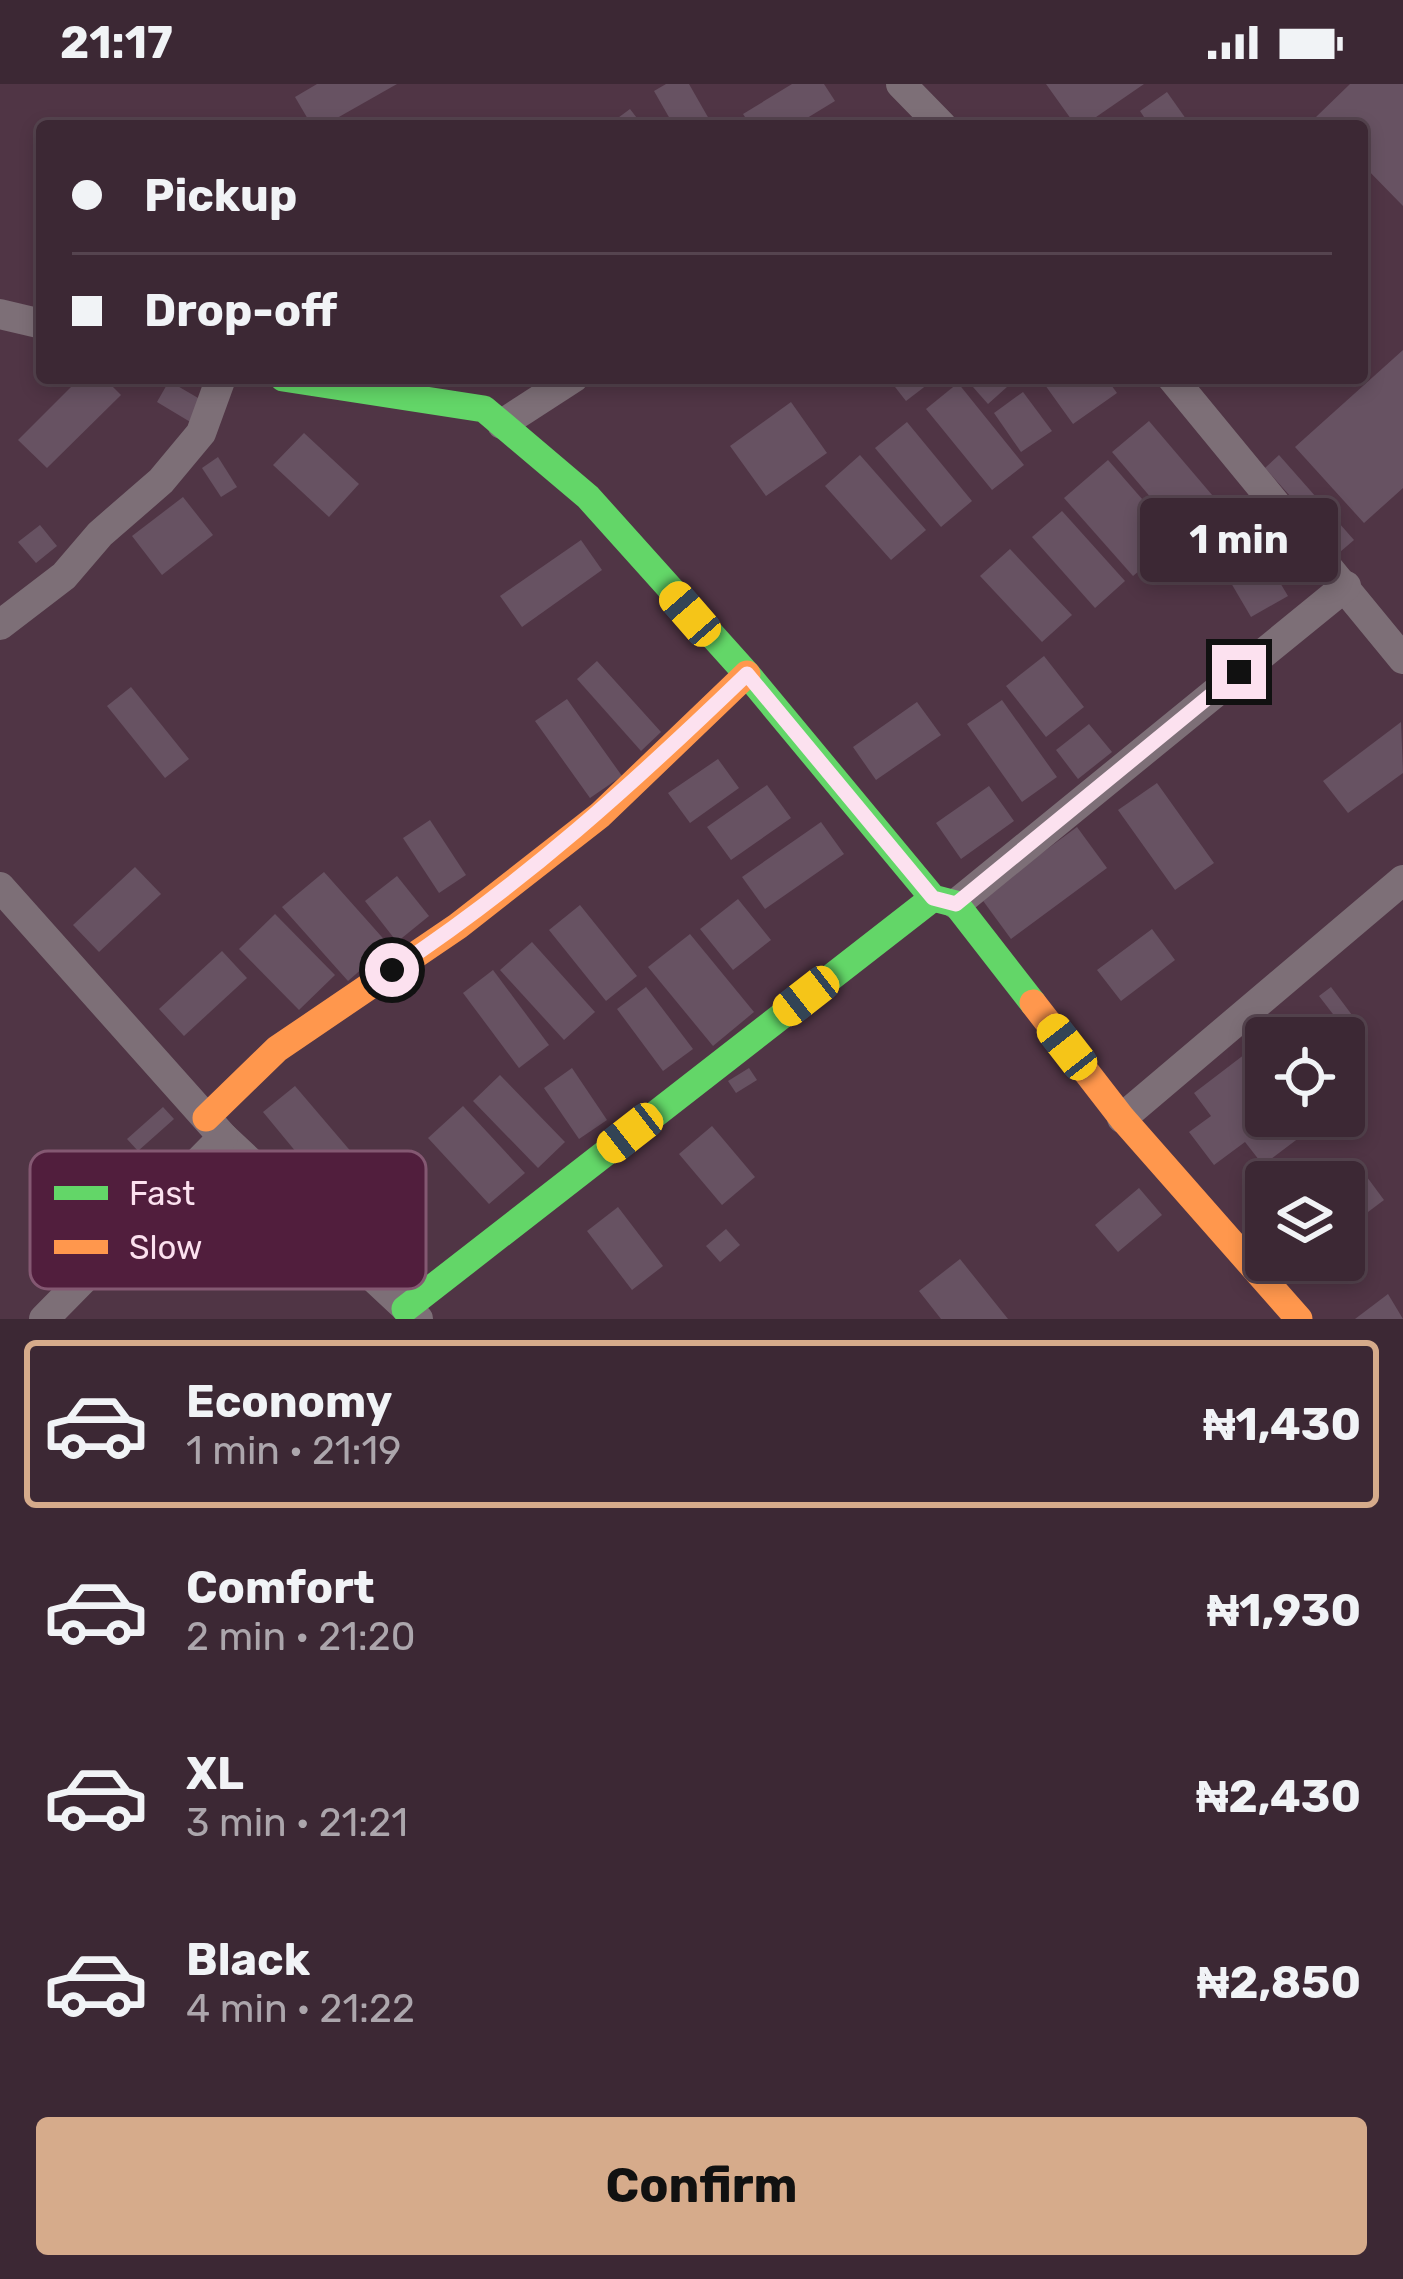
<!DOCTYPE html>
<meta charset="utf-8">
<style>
:root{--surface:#3c2834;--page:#43303c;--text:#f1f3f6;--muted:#aca6ac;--line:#55444f;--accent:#d6ab8b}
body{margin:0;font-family:Rubik,sans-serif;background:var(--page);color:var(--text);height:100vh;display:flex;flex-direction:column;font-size:45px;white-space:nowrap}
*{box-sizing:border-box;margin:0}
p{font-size:39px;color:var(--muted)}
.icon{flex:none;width:66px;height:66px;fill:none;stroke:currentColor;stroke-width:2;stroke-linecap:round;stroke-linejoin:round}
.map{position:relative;height:1235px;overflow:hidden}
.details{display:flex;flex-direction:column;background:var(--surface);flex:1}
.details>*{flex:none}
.top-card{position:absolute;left:36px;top:36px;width:1332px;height:264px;border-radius:12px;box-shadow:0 6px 18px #0003,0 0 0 3px var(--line);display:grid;align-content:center;height:264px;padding:0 36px;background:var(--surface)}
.controls{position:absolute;left:1245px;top:933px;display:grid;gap:24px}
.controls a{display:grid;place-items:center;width:120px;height:120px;border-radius:12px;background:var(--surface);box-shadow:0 6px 18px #0003,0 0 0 3px var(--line);font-size:60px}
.end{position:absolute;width:54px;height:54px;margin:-27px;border:15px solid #fce1ef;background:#111;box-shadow:0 0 0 6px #111}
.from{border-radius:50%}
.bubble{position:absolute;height:84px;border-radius:12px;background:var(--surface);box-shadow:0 6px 18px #0003,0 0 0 3px var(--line);font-size:39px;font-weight:700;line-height:84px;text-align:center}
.car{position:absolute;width:36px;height:72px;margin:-36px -18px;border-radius:15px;box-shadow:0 0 9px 3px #0007;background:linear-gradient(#f5c518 24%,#345 0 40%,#f5c518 0 76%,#345 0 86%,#f5c518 0)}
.top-card b{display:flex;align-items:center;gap:42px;height:114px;font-size:45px}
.top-card b+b{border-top:3px solid var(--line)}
.top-card i{width:30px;height:30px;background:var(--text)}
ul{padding:21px 0 0;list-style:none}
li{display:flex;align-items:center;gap:36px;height:168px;margin:0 24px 18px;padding:0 12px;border:6px solid transparent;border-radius:12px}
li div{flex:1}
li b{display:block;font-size:45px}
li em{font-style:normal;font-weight:700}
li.current{border-color:var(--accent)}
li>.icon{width:108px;height:108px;stroke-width:1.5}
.primary-button{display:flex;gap:24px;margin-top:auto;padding:24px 36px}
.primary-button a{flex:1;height:138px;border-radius:12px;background:var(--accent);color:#111;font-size:48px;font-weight:700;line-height:138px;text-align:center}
.status{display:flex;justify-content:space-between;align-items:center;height:84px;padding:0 60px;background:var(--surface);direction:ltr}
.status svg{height:33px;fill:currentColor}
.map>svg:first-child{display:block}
.building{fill:#675262}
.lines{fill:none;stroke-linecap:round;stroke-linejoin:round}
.street{stroke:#7d6f77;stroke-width:30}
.fast{stroke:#63d668;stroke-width:27}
.slow{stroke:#ff974d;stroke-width:27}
.route{stroke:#fce1ef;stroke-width:15}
.key{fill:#511e3d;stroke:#845872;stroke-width:3}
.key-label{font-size:33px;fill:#fce1ef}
</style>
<div class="status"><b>21:17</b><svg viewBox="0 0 49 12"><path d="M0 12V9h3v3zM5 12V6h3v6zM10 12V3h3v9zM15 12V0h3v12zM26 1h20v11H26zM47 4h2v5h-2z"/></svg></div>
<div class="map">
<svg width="1403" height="1235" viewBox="0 0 1403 1235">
<rect width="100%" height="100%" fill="#503545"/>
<g class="building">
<polygon points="317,0 397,0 323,42 312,42 295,13"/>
<polygon points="666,0 689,0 713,42 674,42 654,7"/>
<polygon points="792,0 824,0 835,17 794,42 751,42 743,30"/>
<polygon points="1046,0 1144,0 1083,42 1076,42"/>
<polygon points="1350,0 1403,0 1403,122 1362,80 1362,42 1325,42 1316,33"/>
<polygon points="1167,8 1191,42 1150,42 1140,27"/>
<polygon points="630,25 643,42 607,42"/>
<polygon points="1403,266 1403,404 1364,439 1295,363"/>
<polygon points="80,294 104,294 121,311 47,384 18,356"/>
<polygon points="888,294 936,294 906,317"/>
<polygon points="965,294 1017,294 988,320"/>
<polygon points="1040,294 1106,294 1117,309 1073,340"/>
<polygon points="169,297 205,318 192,339 157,318"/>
<polygon points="958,299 1024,381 992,406 926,325"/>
<polygon points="1023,308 1052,347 1021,368 994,329"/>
<polygon points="791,318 827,369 766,412 730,362"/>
<polygon points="1149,337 1224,425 1187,456 1112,368"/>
<polygon points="907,338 972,417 941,443 875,364"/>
<polygon points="304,349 359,400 329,433 273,381"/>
<polygon points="860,371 926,446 891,476 825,402"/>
<polygon points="1279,371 1354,456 1340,468 1265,384"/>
<polygon points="218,373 237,403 221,413 202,384"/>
<polygon points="1108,376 1177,455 1133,492 1064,414"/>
<polygon points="183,413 213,451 162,491 132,452"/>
<polygon points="1062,427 1125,497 1095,524 1032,453"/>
<polygon points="1243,437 1288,512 1251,533 1207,458"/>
<polygon points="40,441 57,462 36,479 18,458"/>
<polygon points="581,456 602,486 522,543 500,512"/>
<polygon points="1010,465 1072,531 1042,558 980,492"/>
<polygon points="1044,572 1084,623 1046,653 1006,602"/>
<polygon points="597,577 661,648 641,667 577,595"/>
<polygon points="131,603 189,675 165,694 107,622"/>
<polygon points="567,615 622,692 590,714 535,637"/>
<polygon points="1002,616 1057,693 1022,718 967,640"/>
<polygon points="917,618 941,651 876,696 853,663"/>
<polygon points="1401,638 1403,689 1348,729 1323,697"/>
<polygon points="1089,640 1112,668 1078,695 1056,666"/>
<polygon points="718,675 739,704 690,739 668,709"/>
<polygon points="1157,699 1214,779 1175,806 1118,726"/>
<polygon points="767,701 791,734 731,776 707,743"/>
<polygon points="989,702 1014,737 961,775 936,739"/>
<polygon points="430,736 466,791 439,809 403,754"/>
<polygon points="821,738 844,770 765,825 742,793"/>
<polygon points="1077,743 1107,784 1011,855 981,814"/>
<polygon points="135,783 161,810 99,868 73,841"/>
<polygon points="324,788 389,861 348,897 282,823"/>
<polygon points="397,792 429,832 397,858 365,817"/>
<polygon points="738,815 771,856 733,886 700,845"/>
<polygon points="580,821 637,892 606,917 549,846"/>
<polygon points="275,830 335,891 299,926 239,865"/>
<polygon points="1152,845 1175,876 1121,917 1097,886"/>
<polygon points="690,850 754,928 713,962 648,883"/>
<polygon points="532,858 595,928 564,956 500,886"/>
<polygon points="222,867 247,894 184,952 159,925"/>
<polygon points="493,886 549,961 519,984 463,909"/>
<polygon points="646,903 693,965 663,987 617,925"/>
<polygon points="1331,903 1364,947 1353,956 1319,912"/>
<polygon points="1289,937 1303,954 1266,954"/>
<polygon points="1266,954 1266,1032 1328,1032 1263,1081 1245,1058 1214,1081 1189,1048 1211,1032 1194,1009"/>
<polygon points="572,984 607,1036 579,1055 544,1004"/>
<polygon points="749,984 757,996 736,1009 728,997"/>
<polygon points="500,991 565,1058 538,1084 473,1017"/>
<polygon points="295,1002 353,1070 320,1097 263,1028"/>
<polygon points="463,1022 525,1089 489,1120 428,1054"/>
<polygon points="163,1023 174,1035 138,1067 127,1055"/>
<polygon points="712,1042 755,1093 722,1121 679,1070"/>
<polygon points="1364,1089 1384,1116 1344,1146 1344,1104"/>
<polygon points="1139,1104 1162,1131 1118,1168 1095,1141"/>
<polygon points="618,1123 663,1182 632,1206 587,1147"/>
<polygon points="726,1145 740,1161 720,1178 706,1162"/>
<polygon points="960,1175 1008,1235 941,1235 919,1207"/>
<polygon points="1388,1210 1403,1235 1355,1235"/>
</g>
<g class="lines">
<g class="street">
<polyline points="901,0 942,42"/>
<polyline points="0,230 42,240"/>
<polyline points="1172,294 1403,575"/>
<polyline points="502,340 573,294"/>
<polyline points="0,541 64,492 100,450 161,397 201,349 221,294"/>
<polyline points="0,803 223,1053 418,1235"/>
<polyline points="956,820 1346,502"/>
<polyline points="1122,1034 1403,796"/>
<polyline points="44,1235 223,1053"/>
</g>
<g class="fast">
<polyline points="283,294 484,325 588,413 747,590 933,814 956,820 1033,919"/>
<polyline points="405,1225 933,814"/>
</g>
<g class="slow">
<polyline points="1033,919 1122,1034 1299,1235"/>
<polyline points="206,1034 277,965 458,842 600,731 747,590"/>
</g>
</g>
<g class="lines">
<path class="route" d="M392,886C524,799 634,699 747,590L933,814L956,820L1239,588"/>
</g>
<rect x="30" y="1067" width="396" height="138" rx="18" class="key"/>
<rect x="54" y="1102" width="54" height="14" fill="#63d668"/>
<rect x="54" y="1156" width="54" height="14" fill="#ff974d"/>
<g class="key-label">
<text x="129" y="1121">Fast</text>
<text x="129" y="1175">Slow</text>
</g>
</svg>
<div class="controls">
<a><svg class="icon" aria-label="locate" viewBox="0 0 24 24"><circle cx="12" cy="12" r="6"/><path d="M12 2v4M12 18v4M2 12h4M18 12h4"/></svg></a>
<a><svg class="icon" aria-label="layers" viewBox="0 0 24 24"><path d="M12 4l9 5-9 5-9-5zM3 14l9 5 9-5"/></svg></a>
</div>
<i class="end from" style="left:392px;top:886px"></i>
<i class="end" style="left:1239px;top:588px"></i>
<div class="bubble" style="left:1140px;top:414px;width:198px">1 min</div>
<i class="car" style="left:690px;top:530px;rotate:319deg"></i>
<i class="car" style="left:806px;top:912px;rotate:232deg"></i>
<i class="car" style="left:1067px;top:963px;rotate:322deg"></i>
<i class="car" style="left:630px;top:1049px;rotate:232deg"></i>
<div class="top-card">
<b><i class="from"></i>Pickup</b>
<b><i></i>Drop-off</b>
</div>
</div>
<section class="details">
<ul>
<li class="current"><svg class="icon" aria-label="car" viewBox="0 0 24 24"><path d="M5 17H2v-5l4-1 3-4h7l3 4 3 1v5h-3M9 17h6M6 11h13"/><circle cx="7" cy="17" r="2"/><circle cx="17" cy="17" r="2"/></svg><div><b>Economy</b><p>1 min · 21:19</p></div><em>₦1,430</em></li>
<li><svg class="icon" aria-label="car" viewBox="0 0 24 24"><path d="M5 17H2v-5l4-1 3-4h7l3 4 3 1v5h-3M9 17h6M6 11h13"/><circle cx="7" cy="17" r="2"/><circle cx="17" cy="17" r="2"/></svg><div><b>Comfort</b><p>2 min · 21:20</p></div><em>₦1,930</em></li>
<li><svg class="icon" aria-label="car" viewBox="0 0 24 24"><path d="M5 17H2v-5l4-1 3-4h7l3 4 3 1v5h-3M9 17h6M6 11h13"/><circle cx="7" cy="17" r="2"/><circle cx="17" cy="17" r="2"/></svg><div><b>XL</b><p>3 min · 21:21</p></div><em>₦2,430</em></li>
<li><svg class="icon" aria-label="car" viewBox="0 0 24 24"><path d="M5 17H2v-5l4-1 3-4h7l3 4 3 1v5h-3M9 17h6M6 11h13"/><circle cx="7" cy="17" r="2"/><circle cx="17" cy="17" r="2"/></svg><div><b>Black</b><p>4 min · 21:22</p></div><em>₦2,850</em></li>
</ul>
<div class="primary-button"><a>Confirm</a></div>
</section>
